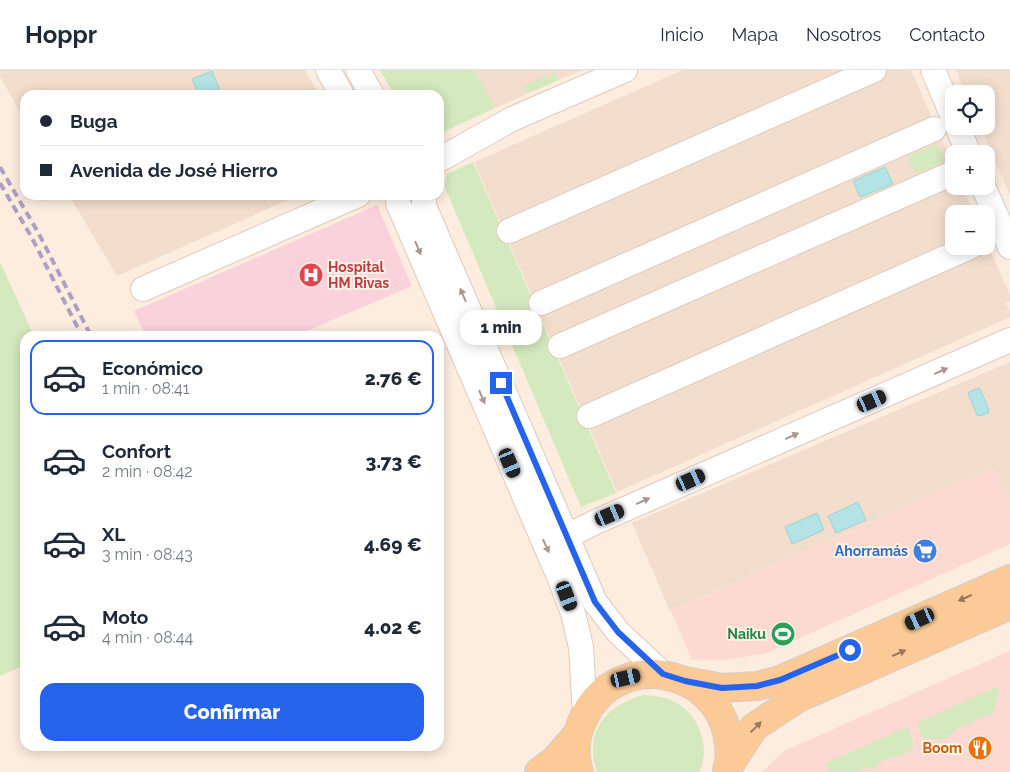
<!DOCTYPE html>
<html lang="es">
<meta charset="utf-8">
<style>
:root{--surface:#fff;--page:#f2f2f3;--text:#1f2937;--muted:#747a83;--line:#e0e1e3;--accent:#2563eb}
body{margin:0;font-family:Raleway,sans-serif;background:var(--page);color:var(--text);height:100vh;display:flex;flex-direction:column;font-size:19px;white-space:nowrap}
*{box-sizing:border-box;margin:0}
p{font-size:16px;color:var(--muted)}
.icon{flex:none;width:28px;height:28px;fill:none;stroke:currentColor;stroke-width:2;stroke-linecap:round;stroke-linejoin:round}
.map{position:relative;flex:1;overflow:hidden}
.drawer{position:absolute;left:20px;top:261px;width:424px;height:420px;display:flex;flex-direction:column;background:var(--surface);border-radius:15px;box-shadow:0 2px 12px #0003}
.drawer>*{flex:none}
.hud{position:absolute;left:20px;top:20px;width:424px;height:110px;border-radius:15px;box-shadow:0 2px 12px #0003;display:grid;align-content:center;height:110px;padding:0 20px;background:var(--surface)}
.buttons{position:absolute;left:945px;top:15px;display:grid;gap:10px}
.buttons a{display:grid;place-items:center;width:50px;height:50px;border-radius:10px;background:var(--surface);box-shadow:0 2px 12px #0003;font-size:25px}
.end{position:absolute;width:22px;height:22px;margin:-11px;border:6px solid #2563eb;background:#fff;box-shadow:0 0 0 2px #fff}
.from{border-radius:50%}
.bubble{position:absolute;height:35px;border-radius:15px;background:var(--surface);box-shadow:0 2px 12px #0003;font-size:16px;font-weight:800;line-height:35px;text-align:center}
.car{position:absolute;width:15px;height:30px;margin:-15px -8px;border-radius:6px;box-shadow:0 0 4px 1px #0007;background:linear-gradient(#222 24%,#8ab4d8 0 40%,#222 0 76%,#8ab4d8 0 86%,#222 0)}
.hud b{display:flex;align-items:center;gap:18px;height:48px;font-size:19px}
.hud b+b{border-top:1px solid var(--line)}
.hud i{width:12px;height:12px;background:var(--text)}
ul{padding:9px 0 0;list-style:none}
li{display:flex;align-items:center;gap:15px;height:75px;margin:0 10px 8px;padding:0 10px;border:2px solid transparent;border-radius:15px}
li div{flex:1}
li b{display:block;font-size:19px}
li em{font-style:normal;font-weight:800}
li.selected{border-color:var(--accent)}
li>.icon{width:45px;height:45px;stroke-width:1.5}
.action{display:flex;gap:10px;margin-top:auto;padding:10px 20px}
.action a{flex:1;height:58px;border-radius:15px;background:var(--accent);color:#fff;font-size:20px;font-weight:800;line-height:58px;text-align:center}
header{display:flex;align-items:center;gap:30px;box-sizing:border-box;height:70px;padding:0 25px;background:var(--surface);border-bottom:1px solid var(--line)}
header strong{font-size:24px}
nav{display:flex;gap:28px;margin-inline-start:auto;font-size:18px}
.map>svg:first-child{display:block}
.residential{fill:#f3decd}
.commercial{fill:#fcdad2}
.medical{fill:#fad2db}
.green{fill:#d4e9be}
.water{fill:#b4e3e5;stroke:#9ad4d6}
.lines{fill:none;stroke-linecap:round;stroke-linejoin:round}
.minor-casing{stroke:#e1cabe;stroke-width:26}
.major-casing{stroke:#d7cecb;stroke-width:30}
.minor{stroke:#fff;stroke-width:24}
.major{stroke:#fbca96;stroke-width:28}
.rail{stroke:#ae9fc4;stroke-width:4;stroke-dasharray:8 5;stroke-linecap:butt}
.oneway{fill:#aa9791}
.oneway2{fill:#9a755f}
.route{stroke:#2563eb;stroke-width:6}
.labels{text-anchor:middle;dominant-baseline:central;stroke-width:4;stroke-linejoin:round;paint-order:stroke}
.health-label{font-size:14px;font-weight:bold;fill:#be3a42;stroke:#fff2e5;text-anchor:start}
.shop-label{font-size:14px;font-weight:bold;fill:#366cbe;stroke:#fff2e5;text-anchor:end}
.leisure-label{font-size:14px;font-weight:bold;fill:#27864d;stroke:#fff2e5;text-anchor:end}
.food-label{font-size:14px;font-weight:bold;fill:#c56008;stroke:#fff2e5;text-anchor:end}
</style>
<header>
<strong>Hoppr</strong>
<nav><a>Inicio</a><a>Mapa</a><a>Nosotros</a><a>Contacto</a></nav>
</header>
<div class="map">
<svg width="1010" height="702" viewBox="0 0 1010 702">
<rect width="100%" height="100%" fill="#fceddf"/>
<g class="residential">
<polygon points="0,0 305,0 319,25 25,25 25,50 0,7"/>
<polygon points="474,0 582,0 495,38"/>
<polygon points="683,0 911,0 954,97 954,116 962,116 974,144 954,144 954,176 986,176 986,171 1010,225 1010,231 1006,233 1010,242 1010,247 617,422 474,92"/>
<polygon points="956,0 1010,0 1010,125 980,56 986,56 986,24 966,24"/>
<polygon points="69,125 299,125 117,206"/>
<polygon points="1010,292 1010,435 994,398 670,541 632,453"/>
</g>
<g class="commercial">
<polygon points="994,398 1010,435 1010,474 764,584 723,590 692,590 671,541"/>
<polygon points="1010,581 1010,702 762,702 784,681"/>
</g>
<polygon class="medical" points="377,135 412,216 295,266 146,266 134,241"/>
<g class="green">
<polygon points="380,0 474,0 495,38 439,64 439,25 394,25"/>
<polygon points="555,2 558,10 528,23 524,16"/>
<polygon points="937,74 945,91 915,104 908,87"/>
<polygon points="473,92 616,423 581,437 446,120 445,112 447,104"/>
<polygon points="0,192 34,266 25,266 25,595 0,606"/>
<polygon points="996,617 999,622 993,643 980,648 969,654 962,655 945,669 939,670 923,668 917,653"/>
<path d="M644,625C656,626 668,627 678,634C700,647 711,679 699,702H597C583,662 606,635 644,625Z"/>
<path d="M907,657L914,675C907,687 898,685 887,689C881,690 877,695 874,699L866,698L857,702H832L824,694Z"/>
</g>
<g class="water">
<polygon points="212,1 222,25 199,25 192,9"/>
<polygon points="885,97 893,114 860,127 853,111"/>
<polygon points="978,318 980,319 989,340 988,343 980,346 977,345 968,324 969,322"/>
<polygon points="858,432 866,450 836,463 828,446"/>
<polygon points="817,443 824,460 792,474 785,457"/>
</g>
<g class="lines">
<defs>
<g id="minor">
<polyline points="328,0 342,25"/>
<polyline points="358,0 372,25"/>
<polyline points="933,0 954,49"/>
<polyline points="957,56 969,84"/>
<polyline points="439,90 512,49 625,0"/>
<polyline points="983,116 1010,177"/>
<polyline points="424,126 424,136 595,532 618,562 663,604"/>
<polyline points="398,133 560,509 573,543 581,577 585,644"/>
<polyline points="509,161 874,0"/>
<polyline points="143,219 358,125"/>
<polyline points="541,233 934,59"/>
<polyline points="560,276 953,103"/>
<polyline points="589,346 972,176"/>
<polyline points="567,466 598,451 1010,270"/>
</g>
<g id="major">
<polyline points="685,611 722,618 757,616 780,610 1010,509"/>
<polyline points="728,697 754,657 798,628 1010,535"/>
<polyline points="539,702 555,690 576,666"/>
<path d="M579,702C574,686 575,669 581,654C600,604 656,590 698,619C710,628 720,641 725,655C729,669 732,686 727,700"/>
</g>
</defs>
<use href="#minor" class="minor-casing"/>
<use href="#major" class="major-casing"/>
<use href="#minor" class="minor"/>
<use href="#major" class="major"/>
<g class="rail">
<polyline points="0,97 39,164 91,266"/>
<polyline points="0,113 32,168 82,266"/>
</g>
</g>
<defs><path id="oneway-solid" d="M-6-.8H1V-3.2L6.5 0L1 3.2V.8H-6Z" transform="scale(1.25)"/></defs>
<g class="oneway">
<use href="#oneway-solid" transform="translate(418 178) rotate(67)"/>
<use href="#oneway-solid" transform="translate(463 225) rotate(-113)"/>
<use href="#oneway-solid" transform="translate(941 301) rotate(-24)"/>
<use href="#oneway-solid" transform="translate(482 327) rotate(67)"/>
<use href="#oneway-solid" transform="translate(792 366) rotate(-24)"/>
<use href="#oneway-solid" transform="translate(643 431) rotate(-24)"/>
<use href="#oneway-solid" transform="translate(546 476) rotate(66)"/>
</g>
<g class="oneway2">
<use href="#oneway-solid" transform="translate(965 528) rotate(156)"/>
<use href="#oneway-solid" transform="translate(899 583) rotate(-24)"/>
<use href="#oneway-solid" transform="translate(756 657) rotate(-45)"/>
</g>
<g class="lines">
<polyline class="route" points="501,313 595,532 618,562 663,604 685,611 722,618 757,616 780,610 850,580"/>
</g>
<defs>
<symbol id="hospital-disc" viewBox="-11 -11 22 22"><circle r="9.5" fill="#e0444e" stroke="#fff2e5"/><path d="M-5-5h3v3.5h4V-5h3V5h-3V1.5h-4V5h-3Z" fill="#fff"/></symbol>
<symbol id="supermarket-disc" viewBox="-11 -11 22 22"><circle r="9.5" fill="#3f7fe0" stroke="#fff2e5"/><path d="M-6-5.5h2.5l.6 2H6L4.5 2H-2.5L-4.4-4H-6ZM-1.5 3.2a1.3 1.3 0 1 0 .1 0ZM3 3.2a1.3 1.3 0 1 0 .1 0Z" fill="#fff"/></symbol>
<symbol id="stadium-disc" viewBox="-11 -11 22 22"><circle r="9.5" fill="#2e9e5b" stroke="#fff2e5"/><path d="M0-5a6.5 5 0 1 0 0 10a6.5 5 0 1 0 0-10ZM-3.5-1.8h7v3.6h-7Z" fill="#fff"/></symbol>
<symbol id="restaurant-disc" viewBox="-11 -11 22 22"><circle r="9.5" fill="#e8710a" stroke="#fff2e5"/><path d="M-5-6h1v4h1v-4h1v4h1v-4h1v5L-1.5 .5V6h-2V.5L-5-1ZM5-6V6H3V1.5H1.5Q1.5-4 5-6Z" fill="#fff"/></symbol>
</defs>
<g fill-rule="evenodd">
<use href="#hospital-disc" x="297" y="191" width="28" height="28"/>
<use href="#supermarket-disc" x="911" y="467" width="28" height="28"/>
<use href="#stadium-disc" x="769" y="550" width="28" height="28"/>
<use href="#restaurant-disc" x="966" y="664" width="28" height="28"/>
</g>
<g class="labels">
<g class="health-label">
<text x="328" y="197">Hospital<tspan x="328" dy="16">HM Rivas</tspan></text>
</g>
<g class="shop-label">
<text x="908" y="481">Ahorramás</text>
</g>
<g class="leisure-label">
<text x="766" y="564">Naiku</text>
</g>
<g class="food-label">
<text x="962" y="678">Boom</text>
</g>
</g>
</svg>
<div class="buttons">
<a><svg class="icon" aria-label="locate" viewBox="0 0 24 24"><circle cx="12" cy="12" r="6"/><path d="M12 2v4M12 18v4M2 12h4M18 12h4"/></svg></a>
<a>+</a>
<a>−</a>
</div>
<i class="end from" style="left:850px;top:580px"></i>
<i class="end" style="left:501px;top:313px"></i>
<div class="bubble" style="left:460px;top:240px;width:82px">1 min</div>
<i class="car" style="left:872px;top:331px;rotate:66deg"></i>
<i class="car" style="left:510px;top:393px;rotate:157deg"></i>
<i class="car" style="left:691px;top:410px;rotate:66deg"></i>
<i class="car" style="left:610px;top:445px;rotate:67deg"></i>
<i class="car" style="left:567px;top:526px;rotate:159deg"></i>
<i class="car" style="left:920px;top:549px;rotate:246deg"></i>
<i class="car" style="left:626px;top:608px;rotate:77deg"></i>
<div class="hud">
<b><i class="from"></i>Buga</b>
<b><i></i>Avenida de José Hierro</b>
</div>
<section class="drawer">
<ul>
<li class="selected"><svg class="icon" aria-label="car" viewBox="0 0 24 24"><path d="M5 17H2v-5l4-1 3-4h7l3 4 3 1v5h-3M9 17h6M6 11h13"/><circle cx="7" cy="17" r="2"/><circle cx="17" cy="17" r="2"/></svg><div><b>Económico</b><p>1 min · 08:41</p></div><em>2.76 €</em></li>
<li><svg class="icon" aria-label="car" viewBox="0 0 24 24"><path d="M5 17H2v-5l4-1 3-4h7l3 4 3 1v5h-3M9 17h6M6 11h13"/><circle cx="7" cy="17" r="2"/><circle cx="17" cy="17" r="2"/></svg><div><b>Confort</b><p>2 min · 08:42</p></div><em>3.73 €</em></li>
<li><svg class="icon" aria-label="car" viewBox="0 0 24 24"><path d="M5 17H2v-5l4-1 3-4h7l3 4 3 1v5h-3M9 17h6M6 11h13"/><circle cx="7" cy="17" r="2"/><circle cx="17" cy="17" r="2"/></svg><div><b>XL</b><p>3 min · 08:43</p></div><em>4.69 €</em></li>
<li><svg class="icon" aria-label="car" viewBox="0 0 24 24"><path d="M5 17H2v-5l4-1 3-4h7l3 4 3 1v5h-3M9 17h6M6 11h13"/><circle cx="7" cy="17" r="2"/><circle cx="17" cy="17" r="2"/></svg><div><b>Moto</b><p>4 min · 08:44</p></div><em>4.02 €</em></li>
</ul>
<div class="action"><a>Confirmar</a></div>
</section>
</div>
